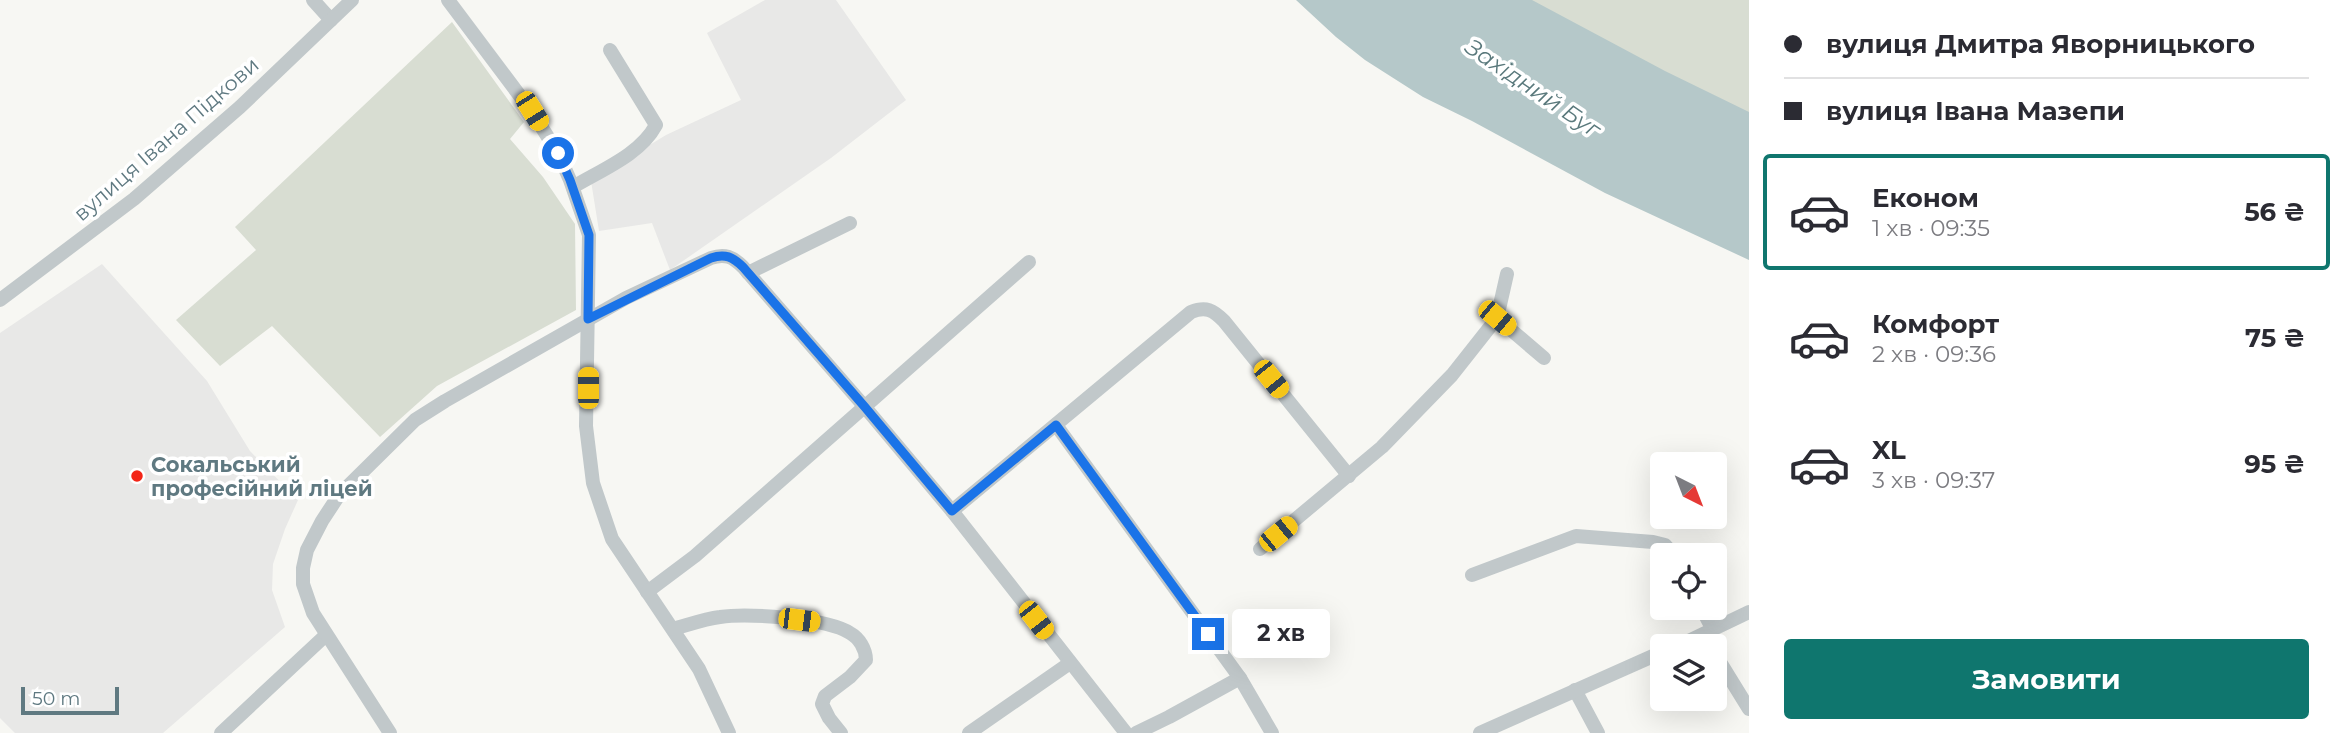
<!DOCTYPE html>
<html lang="uk">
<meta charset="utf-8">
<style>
:root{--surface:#fff;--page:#f2f2f3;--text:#2b2b33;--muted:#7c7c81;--line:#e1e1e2;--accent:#0f766e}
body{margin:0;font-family:Montserrat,sans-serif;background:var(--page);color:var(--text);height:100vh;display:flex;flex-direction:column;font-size:26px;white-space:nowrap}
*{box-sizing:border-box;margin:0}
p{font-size:23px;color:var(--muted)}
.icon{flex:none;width:38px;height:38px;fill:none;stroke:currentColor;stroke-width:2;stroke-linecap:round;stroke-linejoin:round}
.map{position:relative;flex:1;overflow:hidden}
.side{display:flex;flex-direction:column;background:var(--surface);width:595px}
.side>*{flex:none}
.guide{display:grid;align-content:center;height:154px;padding:0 35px;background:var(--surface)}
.needle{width:46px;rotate:138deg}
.buttons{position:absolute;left:1650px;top:452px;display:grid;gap:14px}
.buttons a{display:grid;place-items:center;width:77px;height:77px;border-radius:7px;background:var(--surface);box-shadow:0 7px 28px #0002;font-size:35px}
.scale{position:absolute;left:21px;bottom:18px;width:98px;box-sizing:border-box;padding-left:7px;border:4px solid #5f7981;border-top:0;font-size:19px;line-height:24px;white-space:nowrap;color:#5f7981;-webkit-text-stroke:5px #fff;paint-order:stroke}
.end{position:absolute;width:32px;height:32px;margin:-16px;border:9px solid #1a73e8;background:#fff;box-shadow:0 0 0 4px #fff}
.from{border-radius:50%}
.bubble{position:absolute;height:49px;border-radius:7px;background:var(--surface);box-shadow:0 7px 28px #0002;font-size:23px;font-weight:700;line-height:49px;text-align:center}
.car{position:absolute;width:21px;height:42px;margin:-21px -10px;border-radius:9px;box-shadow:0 0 5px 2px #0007;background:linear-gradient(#f5c518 24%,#345 0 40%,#f5c518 0 76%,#345 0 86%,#f5c518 0)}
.guide b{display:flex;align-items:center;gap:24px;height:66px;font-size:26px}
.guide b+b{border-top:2px solid var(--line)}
.guide i{width:18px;height:18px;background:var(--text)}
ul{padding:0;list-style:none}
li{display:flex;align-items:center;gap:21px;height:116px;margin:0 14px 10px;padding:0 21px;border:4px solid transparent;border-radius:7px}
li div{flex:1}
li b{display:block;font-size:26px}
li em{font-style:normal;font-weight:700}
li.on{border-color:var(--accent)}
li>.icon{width:63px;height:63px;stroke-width:1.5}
.button{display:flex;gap:14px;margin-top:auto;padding:14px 35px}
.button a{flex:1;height:80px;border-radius:7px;background:var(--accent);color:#fff;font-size:28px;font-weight:700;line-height:80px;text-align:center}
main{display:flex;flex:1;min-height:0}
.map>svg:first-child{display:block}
.built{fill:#e8e8e7}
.green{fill:#d8ddd2}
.water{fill:#b5c8c9}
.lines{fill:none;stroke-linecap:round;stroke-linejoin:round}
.minor{stroke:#c1c8ca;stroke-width:14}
.route{stroke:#1a73e8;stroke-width:9}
.poi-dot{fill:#f32517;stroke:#fff;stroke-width:2.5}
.labels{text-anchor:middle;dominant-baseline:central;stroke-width:7;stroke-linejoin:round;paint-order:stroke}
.street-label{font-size:21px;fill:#5f7981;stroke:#fff}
.poi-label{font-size:21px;font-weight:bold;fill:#5f7981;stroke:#fff;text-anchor:start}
.water-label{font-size:23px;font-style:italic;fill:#5a797c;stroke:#fff}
</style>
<main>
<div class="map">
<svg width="1749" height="733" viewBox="0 0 1749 733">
<rect width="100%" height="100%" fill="#f7f7f3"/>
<g class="built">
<polygon points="765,0 836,0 906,100 831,158 670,270 652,223 599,231 591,181 666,135 741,100 707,33"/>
<polygon points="102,264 207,381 250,451 298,500 285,529 273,564 272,590 285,627 163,733 15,733 0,718 0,333"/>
</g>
<g class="green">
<polygon points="1447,0 1749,0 1749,156"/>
<polygon points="452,22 524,122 510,139 543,177 575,224 576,310 437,386 380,437 272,326 220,366 176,320 256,250 235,227"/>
</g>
<polygon class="water" points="1296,0 1532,0 1665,71 1749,112 1749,260 1605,193 1472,121 1423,97 1365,60 1336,37"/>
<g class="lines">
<g class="minor">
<polyline points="313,0 331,20"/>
<polyline points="448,0 532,112 558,153 570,180 589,235 586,426 593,483 612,539 699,669 729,733"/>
<path d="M573,187C601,170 640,155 656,125L610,50"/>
<polyline points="748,273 850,223"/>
<polyline points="0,300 134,199 240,107 352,0"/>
<polyline points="1497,318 1544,358"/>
<polyline points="1056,425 1240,678 1272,733"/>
<path d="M952,511L1191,312C1206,306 1213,310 1224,321L1349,476"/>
<polyline points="1260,549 1382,447 1452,375 1497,318 1507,274"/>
<polyline points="1472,575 1576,536 1653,542 1665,545 1674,555"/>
<polyline points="647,592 695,556 1029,262"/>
<polyline points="1701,607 1713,630"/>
<path d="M673,629C688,625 704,619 720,617C747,613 827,618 850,633C859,638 866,649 866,660L850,677L825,696L822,704L829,718L841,733"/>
<polyline points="1678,646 1749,612"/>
<polyline points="1715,654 1749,709"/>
<polyline points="1575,690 1598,733"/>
<polyline points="221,733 326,635"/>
<path d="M390,733L313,613L303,584V568L307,550L322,521L339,495L415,420L445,401L626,298L711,258C725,253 733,257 743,267L864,406L952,511L1126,733"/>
<polyline points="969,733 1070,663"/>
<polyline points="1136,733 1169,717 1240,678"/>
<polyline points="1480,733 1662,652"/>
</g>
</g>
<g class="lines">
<path class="route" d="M558,153L570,180L589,235L588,319L711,258C725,253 733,257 743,267L864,406L952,511L1056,425L1208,634"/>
</g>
<circle class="poi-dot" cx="137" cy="476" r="7"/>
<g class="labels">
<g class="street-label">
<text transform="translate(166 139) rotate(-41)">вулиця Івана Підкови</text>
</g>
<g class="poi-label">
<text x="151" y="464">Сокальський<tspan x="151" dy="24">професійний ліцей</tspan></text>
</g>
<g class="water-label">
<text transform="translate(1533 88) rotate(34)">Західний Буг</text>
</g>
</g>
</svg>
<div class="buttons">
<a><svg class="needle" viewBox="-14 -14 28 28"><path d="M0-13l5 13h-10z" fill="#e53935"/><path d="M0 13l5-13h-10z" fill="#7c7c81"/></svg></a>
<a><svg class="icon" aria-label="locate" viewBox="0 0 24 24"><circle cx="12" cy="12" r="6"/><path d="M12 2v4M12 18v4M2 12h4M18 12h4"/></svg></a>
<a><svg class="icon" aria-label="layers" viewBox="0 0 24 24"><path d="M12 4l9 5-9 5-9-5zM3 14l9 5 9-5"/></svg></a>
</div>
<div class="scale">50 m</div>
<i class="end from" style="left:558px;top:153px"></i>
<i class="end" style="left:1208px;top:634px"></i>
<div class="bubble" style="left:1232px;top:609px;width:98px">2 хв</div>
<i class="car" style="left:532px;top:111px;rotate:148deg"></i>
<i class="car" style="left:1497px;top:318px;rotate:130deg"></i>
<i class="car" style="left:1271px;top:379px;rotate:141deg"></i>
<i class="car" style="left:588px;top:388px;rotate:0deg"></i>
<i class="car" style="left:1278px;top:534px;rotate:51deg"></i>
<i class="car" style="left:799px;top:620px;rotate:97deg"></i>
<i class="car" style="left:1036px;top:620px;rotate:142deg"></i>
</div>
<section class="side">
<div class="guide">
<b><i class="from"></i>вулиця Дмитра Яворницького</b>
<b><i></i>вулиця Івана Мазепи</b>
</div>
<ul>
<li class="on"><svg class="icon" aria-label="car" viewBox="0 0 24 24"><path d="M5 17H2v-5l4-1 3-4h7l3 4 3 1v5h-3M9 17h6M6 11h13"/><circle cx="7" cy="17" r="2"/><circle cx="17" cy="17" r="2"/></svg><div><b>Економ</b><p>1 хв · 09:35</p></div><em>56 ₴</em></li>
<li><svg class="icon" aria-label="car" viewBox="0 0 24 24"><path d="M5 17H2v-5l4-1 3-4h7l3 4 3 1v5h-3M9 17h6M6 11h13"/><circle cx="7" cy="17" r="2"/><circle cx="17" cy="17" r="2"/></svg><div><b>Комфорт</b><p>2 хв · 09:36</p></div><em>75 ₴</em></li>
<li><svg class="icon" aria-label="car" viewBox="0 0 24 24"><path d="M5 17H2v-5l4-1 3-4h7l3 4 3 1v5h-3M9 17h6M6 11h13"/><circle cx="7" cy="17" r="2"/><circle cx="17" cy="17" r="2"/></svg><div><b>XL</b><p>3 хв · 09:37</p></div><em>95 ₴</em></li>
</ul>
<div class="button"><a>Замовити</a></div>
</section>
</main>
